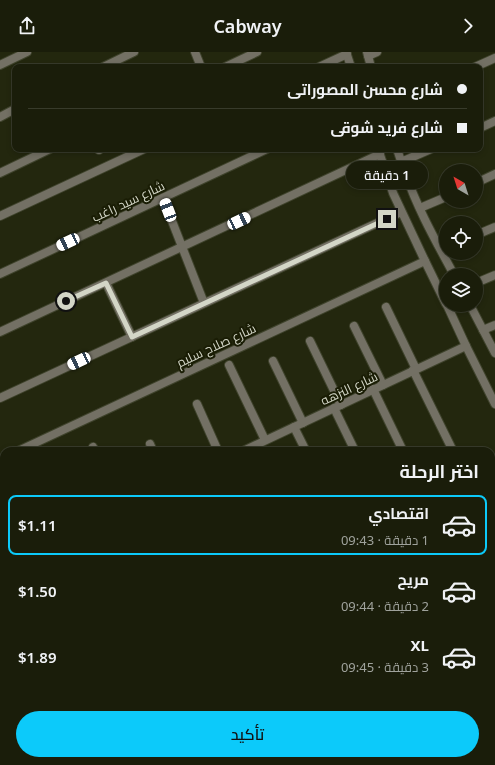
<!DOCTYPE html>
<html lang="ar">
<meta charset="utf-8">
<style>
:root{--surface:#1a1d0a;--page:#272a18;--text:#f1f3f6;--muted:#9fa29c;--line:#383b2b;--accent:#0ccafa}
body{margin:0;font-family:"Noto Sans",Cairo,sans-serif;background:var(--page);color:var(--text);direction:rtl;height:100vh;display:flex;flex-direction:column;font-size:15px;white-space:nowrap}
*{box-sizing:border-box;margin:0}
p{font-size:13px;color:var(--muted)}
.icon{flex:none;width:22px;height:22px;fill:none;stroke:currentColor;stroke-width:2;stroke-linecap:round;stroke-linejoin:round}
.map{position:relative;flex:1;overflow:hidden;direction:ltr}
.sheet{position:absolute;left:0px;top:395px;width:495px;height:318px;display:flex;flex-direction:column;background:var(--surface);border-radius:12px 12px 0 0;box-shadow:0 2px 6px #0003,0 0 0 1px var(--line);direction:rtl}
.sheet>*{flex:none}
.banner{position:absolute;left:12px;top:12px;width:471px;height:88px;border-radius:8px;box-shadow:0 2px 6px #0003,0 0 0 1px var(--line);direction:rtl;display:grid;align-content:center;height:88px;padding:0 16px;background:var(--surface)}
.needle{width:26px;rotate:321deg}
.controls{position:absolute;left:439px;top:112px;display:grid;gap:8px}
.controls a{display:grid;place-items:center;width:44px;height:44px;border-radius:50%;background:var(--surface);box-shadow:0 2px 6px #0003,0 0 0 1px var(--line);font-size:20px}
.end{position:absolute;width:18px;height:18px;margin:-9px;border:5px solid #d3d6c7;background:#111;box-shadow:0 0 0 2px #111}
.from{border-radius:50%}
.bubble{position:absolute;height:28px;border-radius:14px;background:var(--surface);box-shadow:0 2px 6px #0003,0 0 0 1px var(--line);font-size:13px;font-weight:600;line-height:28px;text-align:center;direction:rtl}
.car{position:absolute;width:12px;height:24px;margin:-12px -6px;border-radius:5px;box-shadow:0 0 3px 1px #0007;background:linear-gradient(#fff 24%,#345 0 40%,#fff 0 76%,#345 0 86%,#fff 0)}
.banner b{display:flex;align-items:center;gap:14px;height:38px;font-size:15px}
.banner b+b{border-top:1px solid var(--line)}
.banner i{width:10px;height:10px;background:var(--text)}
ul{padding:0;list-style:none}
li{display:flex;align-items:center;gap:12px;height:60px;margin:0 8px 6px;padding:0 8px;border:2px solid transparent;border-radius:8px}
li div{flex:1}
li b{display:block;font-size:15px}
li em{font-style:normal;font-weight:600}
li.selected{border-color:var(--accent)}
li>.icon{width:36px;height:36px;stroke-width:1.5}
h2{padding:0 16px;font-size:18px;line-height:48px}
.primary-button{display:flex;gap:8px;margin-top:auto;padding:8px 16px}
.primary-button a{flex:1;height:46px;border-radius:24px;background:var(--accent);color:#111;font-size:16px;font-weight:600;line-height:46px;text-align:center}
header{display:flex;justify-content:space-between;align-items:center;height:52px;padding:0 16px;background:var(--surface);font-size:18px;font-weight:600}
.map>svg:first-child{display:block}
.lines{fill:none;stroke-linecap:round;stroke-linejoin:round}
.minor-casing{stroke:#3f432c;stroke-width:10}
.minor{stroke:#737064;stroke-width:8}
.route{stroke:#d3d6c7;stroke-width:5}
.labels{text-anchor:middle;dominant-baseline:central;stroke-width:4;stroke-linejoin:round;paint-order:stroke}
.street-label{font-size:13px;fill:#d3d6c7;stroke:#1a1d05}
</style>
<header><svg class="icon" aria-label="forward" viewBox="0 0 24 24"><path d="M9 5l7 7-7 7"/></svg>Cabway<svg class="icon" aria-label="share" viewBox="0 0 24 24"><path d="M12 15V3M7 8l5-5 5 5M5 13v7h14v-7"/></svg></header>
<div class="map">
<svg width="495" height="713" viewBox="0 0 495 713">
<rect width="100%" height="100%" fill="#23270e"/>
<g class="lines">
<defs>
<g id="minor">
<polyline points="195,0 201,15"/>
<polyline points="346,0 351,15"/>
<polyline points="367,0 371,15"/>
<polyline points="368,4 377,0"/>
<polyline points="0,13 27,0"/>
<polyline points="103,15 134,0"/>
<polyline points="225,15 257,0"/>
<polyline points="319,15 347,2"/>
<polyline points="475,15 495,6"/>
<polyline points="0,65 15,57"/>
<polyline points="480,76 495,69"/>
<polyline points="99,97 99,98"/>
<polyline points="378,97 393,141 425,209 446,252"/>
<path d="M397,97C400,106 403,115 406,123C418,158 437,191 454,223"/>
<polyline points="401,110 431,97"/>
<polyline points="0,121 50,97"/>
<polyline points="476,131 495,122"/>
<polyline points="163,146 204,251"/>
<polyline points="420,156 446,145"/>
<polyline points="0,164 144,97"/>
<polyline points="476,183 495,175"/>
<polyline points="0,222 267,97"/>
<polyline points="106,231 132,285"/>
<polyline points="476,231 495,223"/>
<polyline points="447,253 466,294 495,352"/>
<polyline points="470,253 495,301"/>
<polyline points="386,255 416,317"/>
<polyline points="354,274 383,333"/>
<polyline points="483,278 495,273"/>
<polyline points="0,280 380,102"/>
<polyline points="310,289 341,353"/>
<polyline points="273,309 303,371"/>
<polyline points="229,313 265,388"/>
<polyline points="413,318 453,399"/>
<polyline points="373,337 403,399"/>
<polyline points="0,346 401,160"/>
<polyline points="197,352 218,399"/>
<polyline points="334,356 355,399"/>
<polyline points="294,375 306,399"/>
<polyline points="150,392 153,399"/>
<polyline points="93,395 95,399"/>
<polyline points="18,399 425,209"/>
<polyline points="243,399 466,294"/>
<polyline points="0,408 4,406"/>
<polyline points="491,418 495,426"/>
<polyline points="491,506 495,504"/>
<polyline points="0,514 4,512"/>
<polyline points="491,554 495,552"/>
<polyline points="491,602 495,600"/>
<polyline points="0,650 4,648"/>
<polyline points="491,659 495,658"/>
<polyline points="211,709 213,713"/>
<polyline points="429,709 431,713"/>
<polyline points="52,713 61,709"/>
<polyline points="160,713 168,709"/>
<polyline points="259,713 268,709"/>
<polyline points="372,713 381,709"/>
</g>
</defs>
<use href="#minor" class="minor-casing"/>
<use href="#minor" class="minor"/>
</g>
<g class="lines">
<polyline class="route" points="66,249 106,231 132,285 387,167"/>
</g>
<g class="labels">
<g class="street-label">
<text transform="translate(128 149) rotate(-25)">شارع سيد راغب</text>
<text transform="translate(216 293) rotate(-25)">شارع صلاح سليم</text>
<text transform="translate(349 336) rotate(-25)">شارع النزهه</text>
</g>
</g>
</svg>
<div class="controls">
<a><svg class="needle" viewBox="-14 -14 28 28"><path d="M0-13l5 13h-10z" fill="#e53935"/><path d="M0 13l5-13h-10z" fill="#9fa29c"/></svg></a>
<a><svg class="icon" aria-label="locate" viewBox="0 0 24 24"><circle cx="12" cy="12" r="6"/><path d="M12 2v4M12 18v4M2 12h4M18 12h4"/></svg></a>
<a><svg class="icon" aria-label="layers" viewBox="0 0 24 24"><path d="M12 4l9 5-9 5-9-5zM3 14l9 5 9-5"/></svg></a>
</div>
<i class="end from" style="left:66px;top:249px"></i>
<i class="end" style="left:387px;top:167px"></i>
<div class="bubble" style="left:346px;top:109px;width:82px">1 دقيقة</div>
<i class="car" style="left:168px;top:158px;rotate:339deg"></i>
<i class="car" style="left:239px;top:169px;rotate:65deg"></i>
<i class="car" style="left:68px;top:190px;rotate:245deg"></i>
<i class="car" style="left:79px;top:309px;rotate:245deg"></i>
<div class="banner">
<b><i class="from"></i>شارع محسن المصوراتى</b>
<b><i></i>شارع فريد شوقى</b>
</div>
<section class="sheet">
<h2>اختر الرحلة</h2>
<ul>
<li class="selected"><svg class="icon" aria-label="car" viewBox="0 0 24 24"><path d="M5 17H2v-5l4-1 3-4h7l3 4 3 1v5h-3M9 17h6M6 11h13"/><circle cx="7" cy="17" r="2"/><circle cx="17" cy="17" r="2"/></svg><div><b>اقتصادي</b><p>1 دقيقة · 09:43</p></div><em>$1.11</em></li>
<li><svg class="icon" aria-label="car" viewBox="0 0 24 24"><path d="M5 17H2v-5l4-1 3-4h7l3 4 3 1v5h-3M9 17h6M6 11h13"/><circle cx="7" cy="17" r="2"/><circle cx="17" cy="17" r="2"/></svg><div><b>مريح</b><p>2 دقيقة · 09:44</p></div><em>$1.50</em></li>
<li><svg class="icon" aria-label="car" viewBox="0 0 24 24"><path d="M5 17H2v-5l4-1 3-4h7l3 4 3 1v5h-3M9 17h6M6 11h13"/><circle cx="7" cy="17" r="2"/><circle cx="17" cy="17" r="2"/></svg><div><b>XL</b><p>3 دقيقة · 09:45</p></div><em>$1.89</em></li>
</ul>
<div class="primary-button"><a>تأكيد</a></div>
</section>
</div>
